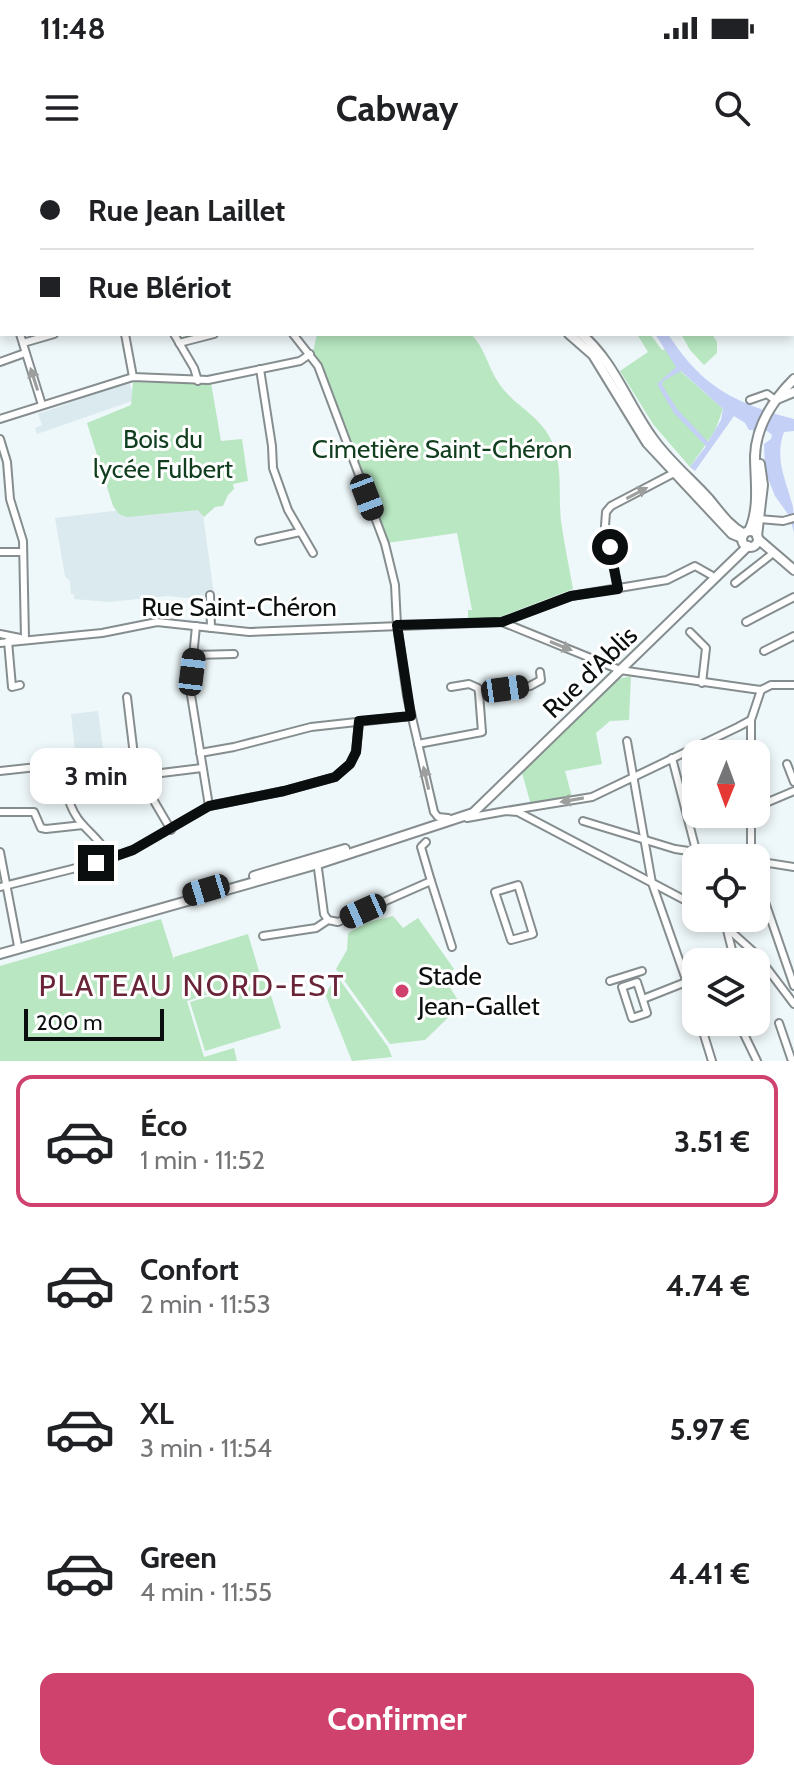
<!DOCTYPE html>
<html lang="fr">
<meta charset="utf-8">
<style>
:root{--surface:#fff;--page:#f6f6f6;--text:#202124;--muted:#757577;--line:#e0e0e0;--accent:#d0426e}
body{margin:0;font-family:Cabin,sans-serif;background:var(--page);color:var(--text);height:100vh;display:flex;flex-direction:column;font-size:30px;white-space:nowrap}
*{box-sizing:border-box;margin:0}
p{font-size:26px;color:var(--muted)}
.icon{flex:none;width:44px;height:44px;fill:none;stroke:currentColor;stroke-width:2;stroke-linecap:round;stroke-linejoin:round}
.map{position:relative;height:901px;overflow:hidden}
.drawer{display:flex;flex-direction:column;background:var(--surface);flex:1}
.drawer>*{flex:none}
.guide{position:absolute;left:0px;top:0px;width:794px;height:176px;box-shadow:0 4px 12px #0003;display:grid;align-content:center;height:176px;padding:0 40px;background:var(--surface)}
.needle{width:52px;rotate:181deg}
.controls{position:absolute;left:682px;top:580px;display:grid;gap:16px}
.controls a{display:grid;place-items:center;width:88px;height:88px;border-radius:16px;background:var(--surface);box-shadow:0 4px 12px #0003;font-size:40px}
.scale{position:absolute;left:24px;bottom:20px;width:140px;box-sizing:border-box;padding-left:8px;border:4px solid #0b0e0e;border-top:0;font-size:22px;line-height:28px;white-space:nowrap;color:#0b0e0e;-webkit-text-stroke:6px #fff;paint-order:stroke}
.end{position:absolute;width:36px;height:36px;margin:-18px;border:10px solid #0b0e0e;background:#fff;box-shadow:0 0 0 4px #fff}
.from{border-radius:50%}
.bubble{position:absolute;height:56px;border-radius:16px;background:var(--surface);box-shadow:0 4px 12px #0003;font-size:26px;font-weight:800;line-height:56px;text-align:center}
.car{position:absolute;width:24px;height:48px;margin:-24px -12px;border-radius:10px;box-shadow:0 0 6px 2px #0007;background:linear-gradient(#222 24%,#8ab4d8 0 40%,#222 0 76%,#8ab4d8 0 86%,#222 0)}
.guide b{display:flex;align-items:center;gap:28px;height:76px;font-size:30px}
.guide b+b{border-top:2px solid var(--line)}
.guide i{width:20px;height:20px;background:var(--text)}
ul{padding:14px 0 0;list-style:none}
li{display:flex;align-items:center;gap:24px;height:132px;margin:0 16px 12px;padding:0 24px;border:4px solid transparent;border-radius:16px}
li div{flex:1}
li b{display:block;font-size:30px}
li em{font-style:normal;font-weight:800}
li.on{border-color:var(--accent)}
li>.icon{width:72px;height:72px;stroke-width:1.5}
.action{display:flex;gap:16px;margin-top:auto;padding:16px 40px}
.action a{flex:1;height:92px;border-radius:16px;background:var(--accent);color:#fff;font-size:32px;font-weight:800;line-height:92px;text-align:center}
.status{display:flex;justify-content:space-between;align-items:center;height:56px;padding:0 40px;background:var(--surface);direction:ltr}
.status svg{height:22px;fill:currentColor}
header{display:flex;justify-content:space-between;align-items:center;height:104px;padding:0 40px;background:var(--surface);font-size:36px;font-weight:800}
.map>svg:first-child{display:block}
.built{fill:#daeaee}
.green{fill:#b8e7c1}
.water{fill:#c5d0f7;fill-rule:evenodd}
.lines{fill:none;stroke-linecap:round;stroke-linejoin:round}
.minor-casing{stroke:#868d8f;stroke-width:10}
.major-casing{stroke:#868d8f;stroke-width:12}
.minor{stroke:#fff;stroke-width:6}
.major{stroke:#fff;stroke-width:8}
.oneway{fill:#9d9f9f}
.route{stroke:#0b0e0e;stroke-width:10}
.poi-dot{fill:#d0426e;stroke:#fff;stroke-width:3}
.labels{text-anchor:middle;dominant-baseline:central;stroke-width:6;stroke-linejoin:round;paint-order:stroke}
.park-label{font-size:26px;fill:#103e1e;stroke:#fff}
.street-label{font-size:26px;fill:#0b0e0e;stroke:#fff}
.poi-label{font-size:26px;fill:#0b0e0e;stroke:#fff;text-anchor:start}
.quarter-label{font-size:30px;letter-spacing:2px;fill:#692438;stroke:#fff}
</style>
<div class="status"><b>11:48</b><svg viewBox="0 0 49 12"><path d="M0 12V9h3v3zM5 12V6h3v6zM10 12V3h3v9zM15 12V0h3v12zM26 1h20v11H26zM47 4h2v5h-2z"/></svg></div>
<header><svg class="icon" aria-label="menu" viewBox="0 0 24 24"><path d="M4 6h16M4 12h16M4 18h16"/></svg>Cabway<svg class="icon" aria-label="search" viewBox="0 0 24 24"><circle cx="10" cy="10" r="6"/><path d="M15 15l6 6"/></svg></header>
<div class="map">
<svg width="794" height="901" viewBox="0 0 794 901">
<rect width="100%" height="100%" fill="#eef7f9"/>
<g class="built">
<polygon points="129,222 135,240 37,274 35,268 42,265 38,254"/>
<polygon points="179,343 202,347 214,435 187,438 167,436 109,442 74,439 74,434 71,434 70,421 65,416 55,358"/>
<polygon points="98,551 103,590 96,591 97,601 76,600 71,554"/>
</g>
<g class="green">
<path d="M317,174H471C485,188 488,207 498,222C512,244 537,254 549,276C564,302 558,333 561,361C564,384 569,406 573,429L495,459L468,460V450H472L457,373L387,383L319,201L313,192Z"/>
<polygon points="637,174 650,174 662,190 667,189 676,207 723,249 715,271 690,307 653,264 620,211 648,192"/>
<polygon points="681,174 712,174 717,182 717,193 704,205 690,190"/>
<polygon points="133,222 211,223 221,281 242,279 248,321 233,324 234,329 228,335 223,346 215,347 204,357 198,350 127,357 119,354 113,346 87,263 131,245"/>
<polygon points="631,516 629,560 610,561 596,573 602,604 565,611 572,637 531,645 522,613 618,519"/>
<polygon points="393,756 403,768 418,758 454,809 444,818 461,845 425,880 390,884 336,809 347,790 348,773 368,762"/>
<polygon points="161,759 174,800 174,797 248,774 261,818 187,841 204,897 234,888 237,901 0,901 0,806"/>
<polygon points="337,816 388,887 392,897 352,901 325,834"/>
<polygon points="266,819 281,868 205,891 190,842"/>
</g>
<path class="water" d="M655,174H668C702,227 734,243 794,259V271L784,272C774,299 786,320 793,347C794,354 794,365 794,373L790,357L775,336L765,311L764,284L771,279L772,275L767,271L749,270L745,263L734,256L695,311L690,307L706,286L674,253L657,224L676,207ZM681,211L723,249L721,260L708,282L677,249L662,225L663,221Z"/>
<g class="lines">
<defs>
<g id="minor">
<polyline points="286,0 286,2"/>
<polyline points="51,2 51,0"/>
<polyline points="213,2 213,0"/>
<polyline points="371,2 372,0"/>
<polyline points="792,42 794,41"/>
<polyline points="792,48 794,48"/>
<polyline points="0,82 2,93"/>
<polyline points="20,174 42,245"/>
<polyline points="125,174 133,217"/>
<polyline points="174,174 194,208 198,221"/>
<polyline points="293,174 318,206 385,384 395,425 397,465 407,536 434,652 438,657 448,658"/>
<polyline points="23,183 54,174"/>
<polyline points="179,183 214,174"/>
<polyline points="0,202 25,193"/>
<polyline points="260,209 272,286 273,308 288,350 313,393"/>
<polyline points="750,240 767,234 775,240"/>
<polyline points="0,259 133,217 208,220 300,201 310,194"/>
<polyline points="0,279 7,302 10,339 23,381 25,479"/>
<polyline points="760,359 783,361 794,358"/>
<polyline points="259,381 300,372"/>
<polyline points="0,392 23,392"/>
<polyline points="735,423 772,394"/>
<polyline points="618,429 605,366 606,352 611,346 674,313"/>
<polyline points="210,435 211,468"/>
<polyline points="502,462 620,510 753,529 761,530 771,525 794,525"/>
<polyline points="746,462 794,437"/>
<polyline points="196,466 190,529 209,646"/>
<polyline points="690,472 706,488 702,523"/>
<polyline points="0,474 20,478"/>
<polyline points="8,481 12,527 20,525"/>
<polyline points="0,483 102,473 157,462 249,472 502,462 571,436 667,420 695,406 711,415"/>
<polyline points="764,491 794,476"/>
<polyline points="194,495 234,494"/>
<polyline points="451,527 469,524 478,528 479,533"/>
<polyline points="127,537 136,612"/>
<polyline points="751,560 751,594"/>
<polyline points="627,581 652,723 696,848"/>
<polyline points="418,584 482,572 479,533 530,526 541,520 540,512"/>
<polyline points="200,593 234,587 311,567 411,556"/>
<polyline points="672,598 698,698"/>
<path d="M62,604C65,626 67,647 82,664C92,675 104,684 109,699"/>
<polyline points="787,604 794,622"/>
<polyline points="0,611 83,602 106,605 145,615 202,608"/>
<polyline points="145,615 147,629 171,670"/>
<polyline points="756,647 794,631"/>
<polyline points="506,651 592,637 738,567 751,560 761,530"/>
<polyline points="0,652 34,652 41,668 46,669 83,665"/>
<polyline points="751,654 751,698"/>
<polyline points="467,658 506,651 518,652 696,746"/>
<polyline points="583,661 675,689 736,698"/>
<polyline points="0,692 18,786"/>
<polyline points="317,701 324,754 328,760 338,762 431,721 421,687 426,682"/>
<polyline points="756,701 794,707"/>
<polyline points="756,716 794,826"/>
<polyline points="431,721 452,787"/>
<polygon points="518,725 533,774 511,780 495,732"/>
<polyline points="0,727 96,703 133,690 209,646 284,631 335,617 350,604 356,592 359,561"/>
<polyline points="716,758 757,795 794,844"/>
<polyline points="726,766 735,802"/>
<polyline points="263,776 316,768 328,760"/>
<polyline points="610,821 642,811"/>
<polygon points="637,822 647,853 632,858 622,827"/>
<polyline points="643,839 686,822"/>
<polyline points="700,862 712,901"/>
<polyline points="716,862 736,866"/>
<polyline points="739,862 736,867 740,870 745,866 742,862"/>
<polyline points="779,863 792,901"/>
<polyline points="742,870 757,901"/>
</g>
<g id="major">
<polyline points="108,0 110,2"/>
<polyline points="491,0 492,2"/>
<polyline points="569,174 593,195 647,283 732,374 742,378"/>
<path d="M581,174C614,201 629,247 654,280C670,302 691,319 709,339C720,352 728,365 744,374"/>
<polyline points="777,239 794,232"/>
<path d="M749,371C760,347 755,321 755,296C756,266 773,240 794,219"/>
<circle cx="750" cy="379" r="8"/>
<polyline points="757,376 763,325 760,304"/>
<polyline points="758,379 794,410"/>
<polyline points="254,716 345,689"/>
<polyline points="0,794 318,704 473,653 748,386"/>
</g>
</defs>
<use href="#minor" class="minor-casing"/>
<use href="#major" class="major-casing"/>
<use href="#minor" class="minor"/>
<use href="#major" class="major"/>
</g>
<defs><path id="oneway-solid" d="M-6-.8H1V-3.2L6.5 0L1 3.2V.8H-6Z" transform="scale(2)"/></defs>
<g class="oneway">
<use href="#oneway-solid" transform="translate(34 219) rotate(-108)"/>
<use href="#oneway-solid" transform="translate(637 333) rotate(-28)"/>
<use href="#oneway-solid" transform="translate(561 486) rotate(22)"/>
<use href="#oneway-solid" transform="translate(426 618) rotate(-103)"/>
<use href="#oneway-solid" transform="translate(572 640) rotate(170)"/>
</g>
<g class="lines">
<polyline class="route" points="96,703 133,690 209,646 284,631 335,617 350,604 356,592 359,561 411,556 397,465 502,462 571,436 618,429 610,387"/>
</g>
<circle class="poi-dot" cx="402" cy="831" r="8"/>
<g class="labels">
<g class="park-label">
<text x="163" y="279">Bois du<tspan x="163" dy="30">lycée Fulbert</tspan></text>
<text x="442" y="289">Cimetière Saint-Chéron</text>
</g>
<g class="street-label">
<text x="239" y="447">Rue Saint-Chéron</text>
<text transform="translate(590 512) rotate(-44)">Rue d'Ablis</text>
</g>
<g class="poi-label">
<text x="418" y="816">Stade<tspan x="418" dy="30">Jean-Gallet</tspan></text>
</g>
<g class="quarter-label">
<text x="192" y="825">PLATEAU NORD-EST</text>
</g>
</g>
</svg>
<div class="controls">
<a><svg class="needle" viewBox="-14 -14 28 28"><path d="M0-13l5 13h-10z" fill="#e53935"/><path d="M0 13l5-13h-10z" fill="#757577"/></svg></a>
<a><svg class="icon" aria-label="locate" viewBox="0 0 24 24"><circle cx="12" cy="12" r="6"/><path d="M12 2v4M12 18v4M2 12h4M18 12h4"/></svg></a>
<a><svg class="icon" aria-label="layers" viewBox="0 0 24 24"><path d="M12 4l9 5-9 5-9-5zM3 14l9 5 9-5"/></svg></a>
</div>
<div class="scale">200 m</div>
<i class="end from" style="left:610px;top:387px"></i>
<i class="end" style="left:96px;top:703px"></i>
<div class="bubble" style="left:30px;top:588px;width:132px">3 min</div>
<i class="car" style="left:367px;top:337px;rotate:159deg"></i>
<i class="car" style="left:192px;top:512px;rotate:7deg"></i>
<i class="car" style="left:505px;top:529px;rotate:82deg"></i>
<i class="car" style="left:206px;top:730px;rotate:253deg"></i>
<i class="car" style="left:363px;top:751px;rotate:246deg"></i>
<div class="guide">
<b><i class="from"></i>Rue Jean Laillet</b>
<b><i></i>Rue Blériot</b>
</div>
</div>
<section class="drawer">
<ul>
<li class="on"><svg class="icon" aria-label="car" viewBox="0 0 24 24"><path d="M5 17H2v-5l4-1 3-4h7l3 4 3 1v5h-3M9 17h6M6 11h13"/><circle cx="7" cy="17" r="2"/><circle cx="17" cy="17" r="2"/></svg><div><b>Éco</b><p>1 min · 11:52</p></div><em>3.51 €</em></li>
<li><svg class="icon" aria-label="car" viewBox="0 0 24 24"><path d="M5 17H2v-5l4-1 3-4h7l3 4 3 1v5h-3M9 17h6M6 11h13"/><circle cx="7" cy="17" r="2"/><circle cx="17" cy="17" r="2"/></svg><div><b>Confort</b><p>2 min · 11:53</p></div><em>4.74 €</em></li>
<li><svg class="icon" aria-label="car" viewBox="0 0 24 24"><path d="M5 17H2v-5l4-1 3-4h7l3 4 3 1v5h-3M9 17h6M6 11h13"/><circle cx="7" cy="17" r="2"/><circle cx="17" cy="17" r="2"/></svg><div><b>XL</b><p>3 min · 11:54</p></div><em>5.97 €</em></li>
<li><svg class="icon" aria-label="car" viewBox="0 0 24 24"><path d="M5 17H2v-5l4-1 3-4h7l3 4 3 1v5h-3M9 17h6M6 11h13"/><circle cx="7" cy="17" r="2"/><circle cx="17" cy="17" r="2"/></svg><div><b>Green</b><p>4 min · 11:55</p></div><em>4.41 €</em></li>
</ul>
<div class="action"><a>Confirmer</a></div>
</section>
